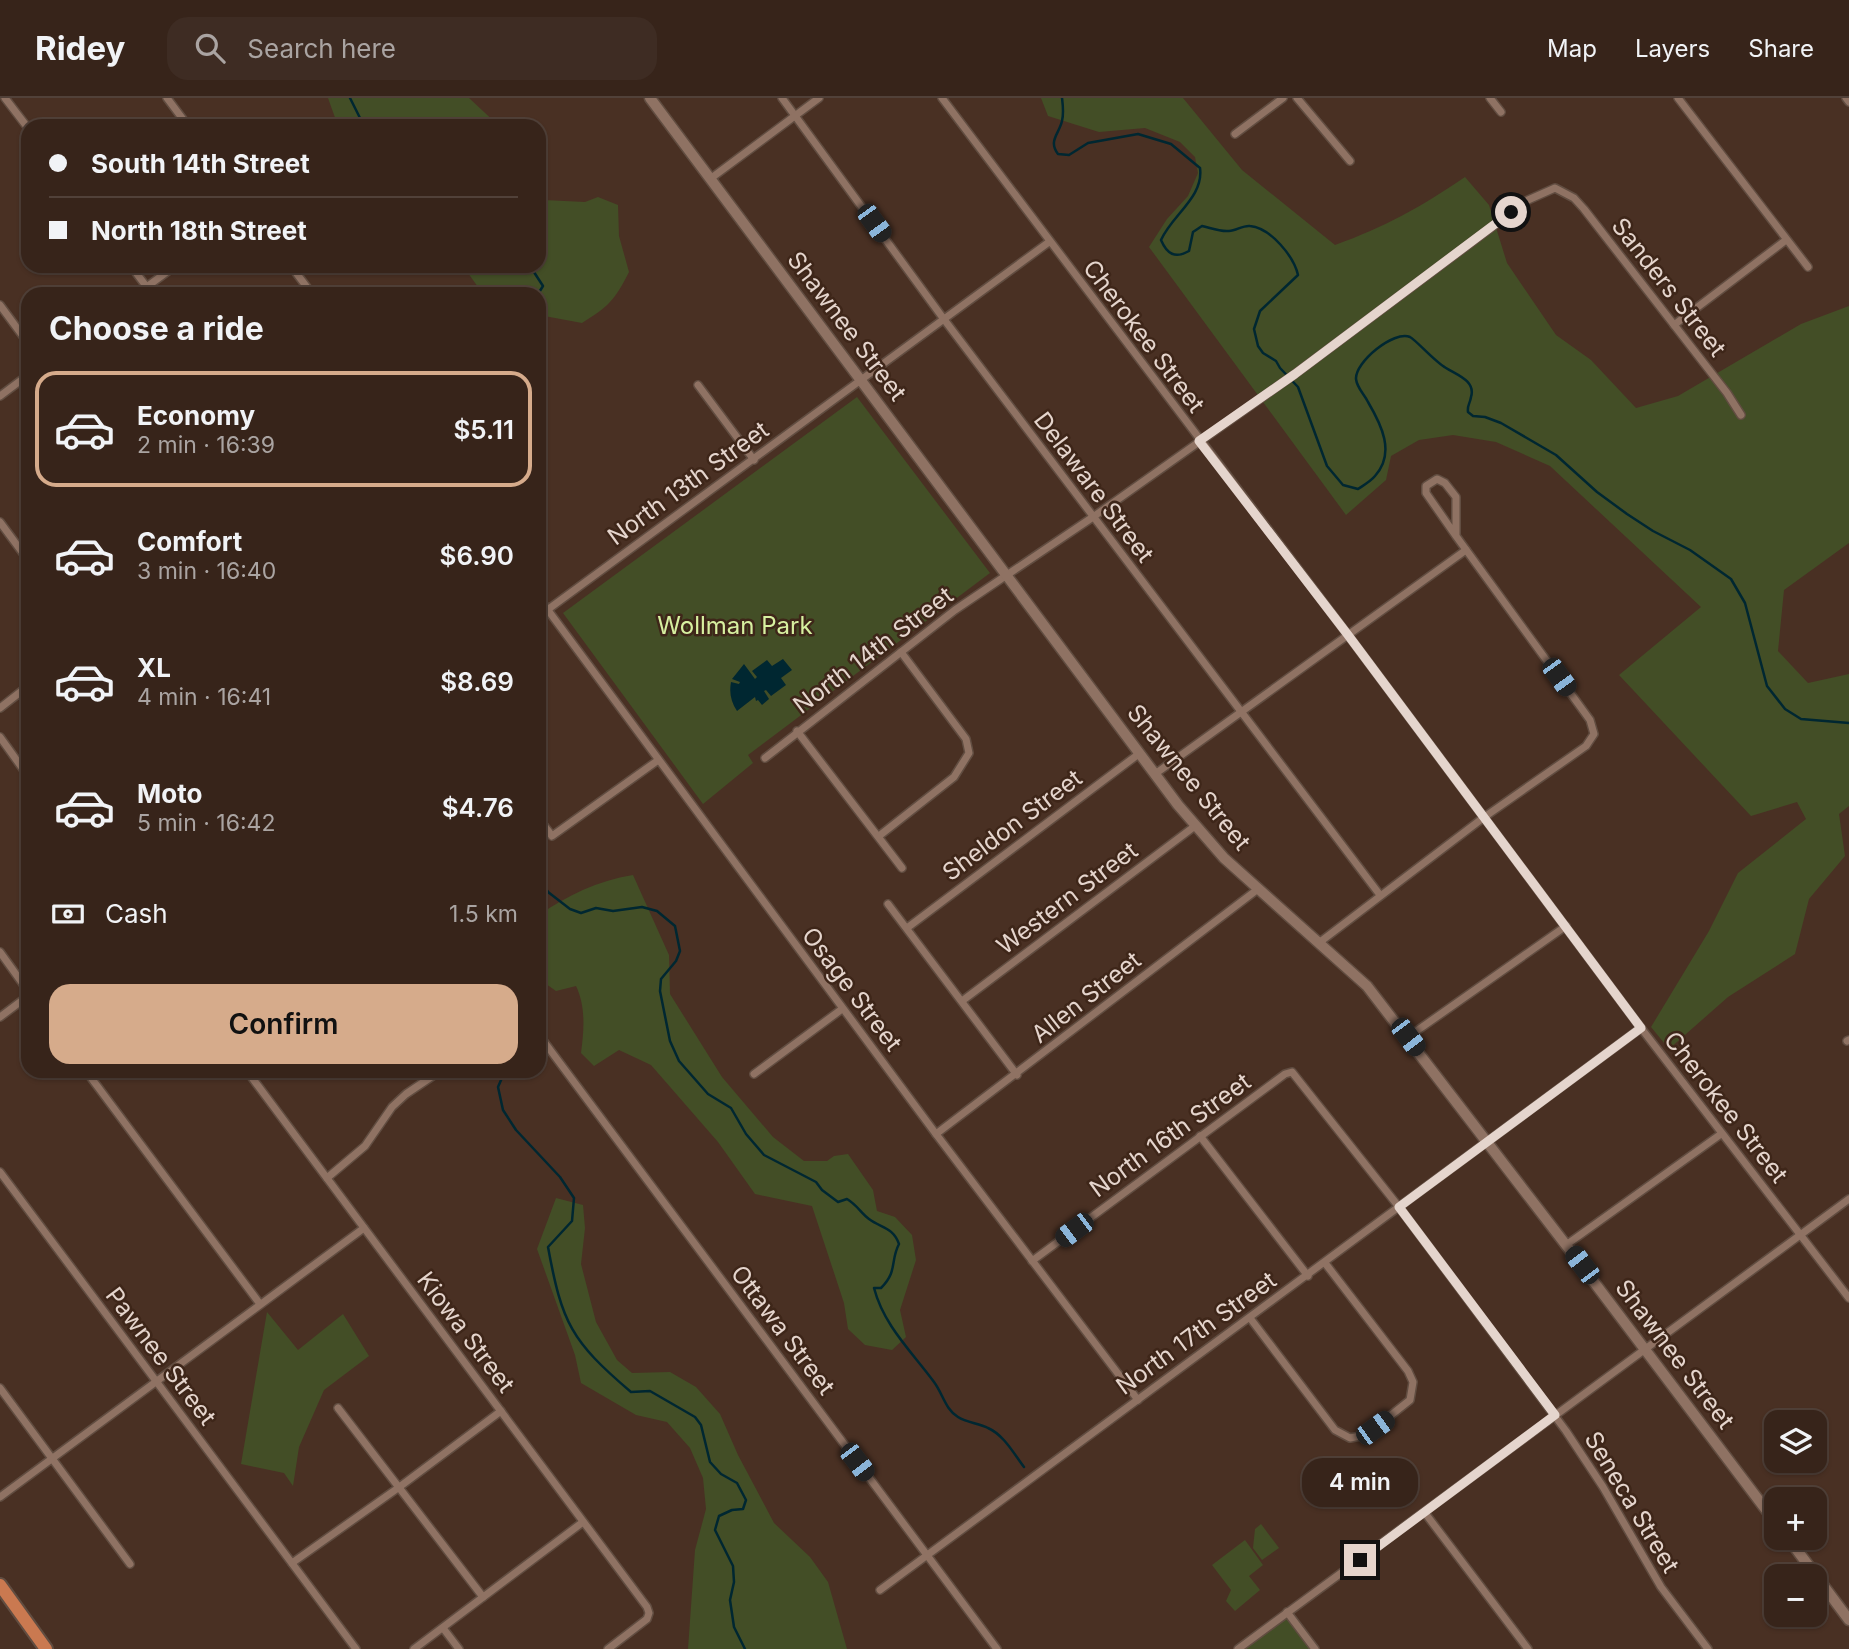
<!DOCTYPE html>
<meta charset="utf-8">
<style>
:root{--surface:#37241a;--page:#3e2c23;--text:#f1f3f6;--muted:#aaa4a2;--line:#514139;--accent:#d6ab8b}
body{margin:0;font-family:Inter,sans-serif;background:var(--page);color:var(--text);height:100vh;display:flex;flex-direction:column;font-size:26px;white-space:nowrap}
*{box-sizing:border-box;margin:0}
p{font-size:23px;color:var(--muted)}
.icon{flex:none;width:38px;height:38px;fill:none;stroke:currentColor;stroke-width:2;stroke-linecap:round;stroke-linejoin:round}
.map{position:relative;flex:1;overflow:hidden}
.side{position:absolute;left:21px;top:189px;width:525px;height:791px;display:flex;flex-direction:column;background:var(--surface);border-radius:21px;box-shadow:0 2px 5px #0004,0 0 0 2px var(--line)}
.side>*{flex:none}
.banner{position:absolute;left:21px;top:21px;width:525px;height:154px;border-radius:21px;box-shadow:0 2px 5px #0004,0 0 0 2px var(--line);display:grid;align-content:center;height:154px;padding:0 28px;background:var(--surface)}
.fabs{position:absolute;left:1764px;top:1312px;display:grid;gap:14px}
.fabs a{display:grid;place-items:center;width:63px;height:63px;border-radius:14px;background:var(--surface);box-shadow:0 2px 5px #0004,0 0 0 2px var(--line);font-size:35px}
.end{position:absolute;width:32px;height:32px;margin:-16px;border:9px solid #e5d5cd;background:#111;box-shadow:0 0 0 4px #111}
.from{border-radius:50%}
.bubble{position:absolute;height:49px;border-radius:21px;background:var(--surface);box-shadow:0 2px 5px #0004,0 0 0 2px var(--line);font-size:23px;font-weight:600;line-height:49px;text-align:center}
.car{position:absolute;width:21px;height:42px;margin:-21px -10px;border-radius:9px;box-shadow:0 0 5px 2px #0007;background:linear-gradient(#222 24%,#8ab4d8 0 40%,#222 0 76%,#8ab4d8 0 86%,#222 0)}
.banner b{display:flex;align-items:center;gap:24px;height:66px;font-size:26px}
.banner b+b{border-top:2px solid var(--line)}
.banner i{width:18px;height:18px;background:var(--text)}
ul{padding:0;list-style:none}
li{display:flex;align-items:center;gap:21px;height:116px;margin:0 14px 10px;padding:0 14px;border:4px solid transparent;border-radius:21px}
li div{flex:1}
li b{display:block;font-size:26px}
li em{font-style:normal;font-weight:600}
li.active{border-color:var(--accent)}
li>.icon{width:63px;height:63px;stroke-width:1.5}
h2{padding:0 28px;font-size:32px;line-height:84px}
.pay{display:flex;align-items:center;gap:18px;height:77px;padding:0 28px;font-size:26px}
.pay p{margin-inline-start:auto}
.action{display:flex;gap:14px;margin-top:auto;padding:14px 28px}
.action a{flex:1;height:80px;border-radius:21px;background:var(--accent);color:#111;font-size:28px;font-weight:600;line-height:80px;text-align:center}
header{display:flex;align-items:center;gap:42px;box-sizing:border-box;height:98px;padding:0 35px;background:var(--surface);border-bottom:2px solid var(--line)}
header strong{font-size:33px}
nav{display:flex;gap:38px;margin-inline-start:auto;font-size:24px}
.search{width:490px;height:63px;background:var(--page);display:flex;align-items:center;gap:18px;box-sizing:border-box;padding:0 24px;border-radius:21px;color:var(--muted);font-size:26px}
.map>svg:first-child{display:block}
.green{fill:#434e26}
.water{fill:#002731}
.lines{fill:none;stroke-linecap:round;stroke-linejoin:round}
.stream{stroke:#002731;stroke-width:2.5}
.minor-casing{stroke:#614d41;stroke-width:10}
.tertiary-casing{stroke:#614d41;stroke-width:13}
.trunk-casing{stroke:#614d41;stroke-width:16}
.minor{stroke:#8f7263;stroke-width:7}
.tertiary{stroke:#8f7263;stroke-width:10}
.trunk{stroke:#ca7950;stroke-width:12}
.route{stroke:#e5d5cd;stroke-width:9}
.labels{text-anchor:middle;dominant-baseline:central;stroke-width:5;stroke-linejoin:round;paint-order:stroke}
.street-label{font-size:24px;fill:#e5d5cd;stroke:#3e2619}
.park-label{font-size:24px;fill:#d7f0a0;stroke:#3e2619}
</style>
<header>
<strong>Ridey</strong>
<div class="search"><svg class="icon" aria-label="search" viewBox="0 0 24 24"><circle cx="10" cy="10" r="6"/><path d="M15 15l6 6"/></svg>Search here</div>
<nav><a>Map</a><a>Layers</a><a>Share</a></nav>
</header>
<div class="map">
<svg width="1849" height="1551" viewBox="0 0 1849 1551">
<rect width="100%" height="100%" fill="#493023"/>
<g class="green">
<polygon points="328,0 469,0 499,28 338,28"/>
<path d="M1041,0H1183L1242,72L1335,147C1385,129 1421,109 1465,79L1489,107L1507,165L1556,237L1591,262L1636,310L1678,298L1801,226L1849,208V445L1784,492L1778,553L1808,585L1849,576V708L1839,716L1845,758L1809,801L1795,856L1728,899L1669,951L1651,929L1709,833L1738,775L1806,721L1797,704L1751,718L1619,577L1701,509L1550,368L1496,344L1453,337L1419,342L1391,358L1386,382L1346,417L1149,149L1167,121L1188,98L1198,75L1195,59L1180,44L1145,30L1099,34L1048,18Z"/>
<path d="M539,96L544,102L585,104L598,99L618,107L619,138L629,174C615,202 608,209 582,225L539,217V196H483L463,168H539Z"/>
<polygon points="857,299 990,475 748,657 753,665 703,706 563,515"/>
<path d="M633,777L669,857L670,896L722,979L773,1039L804,1063H827L834,1058L848,1056L873,1092L877,1113L895,1119L912,1137L916,1162L900,1212L906,1239L892,1252L865,1247L848,1231L844,1205L812,1108L755,1096L718,1044L651,967L619,952L594,968L581,955C584,932 586,909 576,888L556,893L539,881V817C568,797 597,783 633,777Z"/>
<polygon points="556,1100 583,1107 585,1130 581,1166 596,1224 617,1262 632,1275 670,1274 696,1289 720,1316 738,1357 774,1425 810,1459 828,1484 847,1551 688,1551 695,1452 706,1411 703,1380 690,1350 667,1324 636,1317 581,1285 575,1257 537,1151"/>
<polygon points="267,1214 298,1252 343,1216 369,1258 324,1292 299,1349 293,1388 284,1375 241,1366"/>
<polygon points="1261,1426 1279,1450 1262,1462 1253,1450 1255,1431"/>
<polygon points="1245,1442 1263,1467 1249,1478 1260,1492 1235,1513 1226,1503 1231,1492 1212,1467"/>
<polygon points="1287,1514 1315,1551 1238,1551"/>
</g>
<path class="water" d="M783,561L792,572L781,580L786,587L771,598L766,592L764,593L769,601L762,607L758,602L756,603L755,599L737,613C731,604 729,595 731,584L739,586L740,584L732,581L744,566L755,581L757,579L752,573L767,562L772,568Z"/>
<g class="lines">
<g class="stream">
<polyline points="350,0 364,28"/>
<path d="M1062,0C1063,8 1064,15 1062,23C1059,36 1048,43 1058,56L1069,57L1088,45L1138,36L1171,46L1200,70C1204,99 1172,117 1161,142C1167,156 1175,161 1189,153L1193,134L1202,128C1211,130 1220,134 1229,133C1236,133 1243,127 1250,128C1271,130 1294,159 1298,177L1260,213L1254,231L1258,248L1263,255L1276,263L1280,270L1298,289L1327,368L1343,387L1358,391C1364,387 1371,383 1375,378C1396,355 1381,326 1368,304C1364,296 1357,290 1356,281C1355,264 1394,232 1410,239C1416,242 1435,264 1446,270C1457,277 1476,283 1471,299C1470,306 1467,307 1468,314L1473,318L1485,319L1501,325L1556,357L1597,394L1627,416L1653,433L1690,452L1731,481L1745,505L1767,588L1785,611L1801,621L1849,625"/>
<polyline points="530,168 543,188 538,196"/>
<polyline points="539,780 548,794 539,809"/>
<path d="M548,794L570,811L581,815L596,810L613,813L642,809L657,813L675,828L680,853L676,863L661,881L660,893L670,943L679,963L708,996L731,1010L746,1036L764,1057L816,1084L822,1092L838,1104L847,1101C857,1107 861,1115 869,1121C881,1130 893,1129 899,1146C890,1163 898,1173 881,1190H874C884,1228 912,1254 934,1284C943,1296 945,1311 958,1319C967,1325 979,1325 988,1330C1004,1337 1014,1356 1024,1369"/>
<path d="M539,839C545,866 552,875 539,902"/>
<path d="M505,973L498,989L503,1012L516,1032L560,1079L574,1100L572,1123L548,1149C562,1225 571,1243 631,1294L650,1293L695,1319L701,1327L710,1364L721,1376L737,1385L746,1402L743,1411L732,1412L719,1418L715,1432L733,1468L734,1484L730,1502L734,1529L745,1551"/>
</g>
<defs>
<g id="minor">
<polyline points="5,0 28,30"/>
<polyline points="167,0 188,28"/>
<polyline points="782,0 943,220 1380,797"/>
<polyline points="942,0 1348,537 1641,930 1849,1200"/>
<polyline points="1297,0 1350,63"/>
<polyline points="1490,0 1501,14"/>
<polyline points="1678,0 1808,169"/>
<polyline points="1846,0 1849,4"/>
<polyline points="1235,36 1283,0"/>
<polyline points="710,81 819,0"/>
<polyline points="131,168 152,196"/>
<polyline points="291,168 312,196"/>
<polyline points="137,196 175,168"/>
<polyline points="0,207 28,245"/>
<polyline points="1674,227 1786,142"/>
<polyline points="698,287 754,362"/>
<polyline points="0,298 28,277"/>
<polyline points="0,424 28,462"/>
<polyline points="539,500 936,1036 1138,1302"/>
<polyline points="539,518 1049,144"/>
<polyline points="0,610 28,588"/>
<polyline points="797,633 902,770"/>
<polyline points="0,639 28,678"/>
<polyline points="765,660 955,512 1093,419 1295,276 1528,102 1555,90 1574,100 1584,111 1727,295 1741,317"/>
<polyline points="1155,676 1466,452"/>
<polyline points="539,721 552,738 657,663"/>
<polyline points="879,738 954,679 969,655 966,641 901,554"/>
<polyline points="888,806 1017,977"/>
<polyline points="907,830 1140,655"/>
<polyline points="1320,844 1483,720 1586,648 1594,636 1590,622 1456,438 1456,399 1445,385 1437,381 1426,388 1426,395 1456,438"/>
<polyline points="0,854 28,893"/>
<polyline points="962,903 1195,728"/>
<polyline points="0,919 28,898"/>
<polyline points="539,937 997,1551"/>
<polyline points="1408,939 1566,828"/>
<polyline points="1847,943 1849,942"/>
<polyline points="86,973 260,1206"/>
<polyline points="247,973 647,1509 649,1515 647,1521 608,1551"/>
<polyline points="754,976 842,911"/>
<polyline points="936,1036 1258,791"/>
<polyline points="1200,1038 1308,1178"/>
<polyline points="0,1074 356,1551"/>
<polyline points="327,1080 365,1048 392,1009 406,996 440,973"/>
<polyline points="1566,1147 1721,1036"/>
<polyline points="1032,1163 1285,976 1292,974 1399,1109 1566,1333 1603,1389 1661,1489 1708,1551"/>
<polyline points="1250,1220 1335,1332 1350,1340 1366,1337 1410,1302 1413,1284 1408,1273 1325,1165"/>
<polyline points="0,1290 130,1466"/>
<polyline points="338,1310 483,1499"/>
<polyline points="0,1399 364,1130"/>
<polyline points="1425,1415 1528,1551"/>
<polyline points="292,1465 398,1390 501,1313"/>
<polyline points="880,1492 1641,930"/>
<polyline points="1287,1514 1315,1551"/>
<polyline points="443,1530 459,1551"/>
<polyline points="414,1551 583,1424"/>
<polyline points="1238,1551 1849,1101"/>
</g>
<g id="tertiary">
<polyline points="650,0 1178,707 1224,760 1367,888 1566,1147 1776,1425"/>
<polyline points="1788,1440 1849,1522"/>
</g>
<polyline id="trunk" points="0,1487 46,1551"/>
</defs>
<use href="#minor" class="minor-casing"/>
<use href="#tertiary" class="tertiary-casing"/>
<use href="#trunk" class="trunk-casing"/>
<use href="#minor" class="minor"/>
<use href="#tertiary" class="tertiary"/>
<use href="#trunk" class="trunk"/>
</g>
<g class="lines">
<polyline class="route" points="1360,1462 1555,1317 1399,1109 1641,930 1348,537 1199,343 1295,276 1511,114"/>
</g>
<g class="labels">
<g class="street-label">
<text transform="translate(1669 189) rotate(52)">Sanders Street</text>
<text transform="translate(847 228) rotate(53)">Shawnee Street</text>
<text transform="translate(1144 238) rotate(53)">Cherokee Street</text>
<text transform="translate(688 385) rotate(-36)">North 13th Street</text>
<text transform="translate(1094 389) rotate(53)">Delaware Street</text>
<text transform="translate(873 552) rotate(-37)">North 14th Street</text>
<text transform="translate(1189 679) rotate(51)">Shawnee Street</text>
<text transform="translate(1012 727) rotate(-37)">Sheldon Street</text>
<text transform="translate(1067 800) rotate(-37)">Western Street</text>
<text transform="translate(852 891) rotate(53)">Osage Street</text>
<text transform="translate(1086 899) rotate(-38)">Allen Street</text>
<text transform="translate(1726 1009) rotate(52)">Cherokee Street</text>
<text transform="translate(1170 1037) rotate(-36)">North 16th Street</text>
<text transform="translate(783 1232) rotate(53)">Ottawa Street</text>
<text transform="translate(466 1234) rotate(53)">Kiowa Street</text>
<text transform="translate(1196 1235) rotate(-36)">North 17th Street</text>
<text transform="translate(1675 1256) rotate(53)">Shawnee Street</text>
<text transform="translate(161 1258) rotate(53)">Pawnee Street</text>
<text transform="translate(1632 1404) rotate(59)">Seneca Street</text>
</g>
<g class="park-label">
<text x="735" y="527">Wollman Park</text>
</g>
</g>
</svg>
<div class="fabs">
<a><svg class="icon" aria-label="layers" viewBox="0 0 24 24"><path d="M12 4l9 5-9 5-9-5zM3 14l9 5 9-5"/></svg></a>
<a>+</a>
<a>−</a>
</div>
<i class="end from" style="left:1511px;top:114px"></i>
<i class="end" style="left:1360px;top:1462px"></i>
<div class="bubble" style="left:1302px;top:1360px;width:116px">4 min</div>
<i class="car" style="left:874px;top:125px;rotate:144deg"></i>
<i class="car" style="left:1559px;top:579px;rotate:144deg"></i>
<i class="car" style="left:1408px;top:939px;rotate:143deg"></i>
<i class="car" style="left:1074px;top:1132px;rotate:233deg"></i>
<i class="car" style="left:1582px;top:1167px;rotate:323deg"></i>
<i class="car" style="left:1375px;top:1330px;rotate:54deg"></i>
<i class="car" style="left:857px;top:1364px;rotate:143deg"></i>
<div class="banner">
<b><i class="from"></i>South 14th Street</b>
<b><i></i>North 18th Street</b>
</div>
<section class="side">
<h2>Choose a ride</h2>
<ul>
<li class="active"><svg class="icon" aria-label="car" viewBox="0 0 24 24"><path d="M5 17H2v-5l4-1 3-4h7l3 4 3 1v5h-3M9 17h6M6 11h13"/><circle cx="7" cy="17" r="2"/><circle cx="17" cy="17" r="2"/></svg><div><b>Economy</b><p>2 min · 16:39</p></div><em>$5.11</em></li>
<li><svg class="icon" aria-label="car" viewBox="0 0 24 24"><path d="M5 17H2v-5l4-1 3-4h7l3 4 3 1v5h-3M9 17h6M6 11h13"/><circle cx="7" cy="17" r="2"/><circle cx="17" cy="17" r="2"/></svg><div><b>Comfort</b><p>3 min · 16:40</p></div><em>$6.90</em></li>
<li><svg class="icon" aria-label="car" viewBox="0 0 24 24"><path d="M5 17H2v-5l4-1 3-4h7l3 4 3 1v5h-3M9 17h6M6 11h13"/><circle cx="7" cy="17" r="2"/><circle cx="17" cy="17" r="2"/></svg><div><b>XL</b><p>4 min · 16:41</p></div><em>$8.69</em></li>
<li><svg class="icon" aria-label="car" viewBox="0 0 24 24"><path d="M5 17H2v-5l4-1 3-4h7l3 4 3 1v5h-3M9 17h6M6 11h13"/><circle cx="7" cy="17" r="2"/><circle cx="17" cy="17" r="2"/></svg><div><b>Moto</b><p>5 min · 16:42</p></div><em>$4.76</em></li>
</ul>
<div class="pay"><svg class="icon" aria-label="cash" viewBox="0 0 24 24"><path d="M3 7h18v10H3z"/><circle cx="12" cy="12" r="2"/></svg>Cash<p>1.5 km</p></div>
<div class="action"><a>Confirm</a></div>
</section>
</div>
